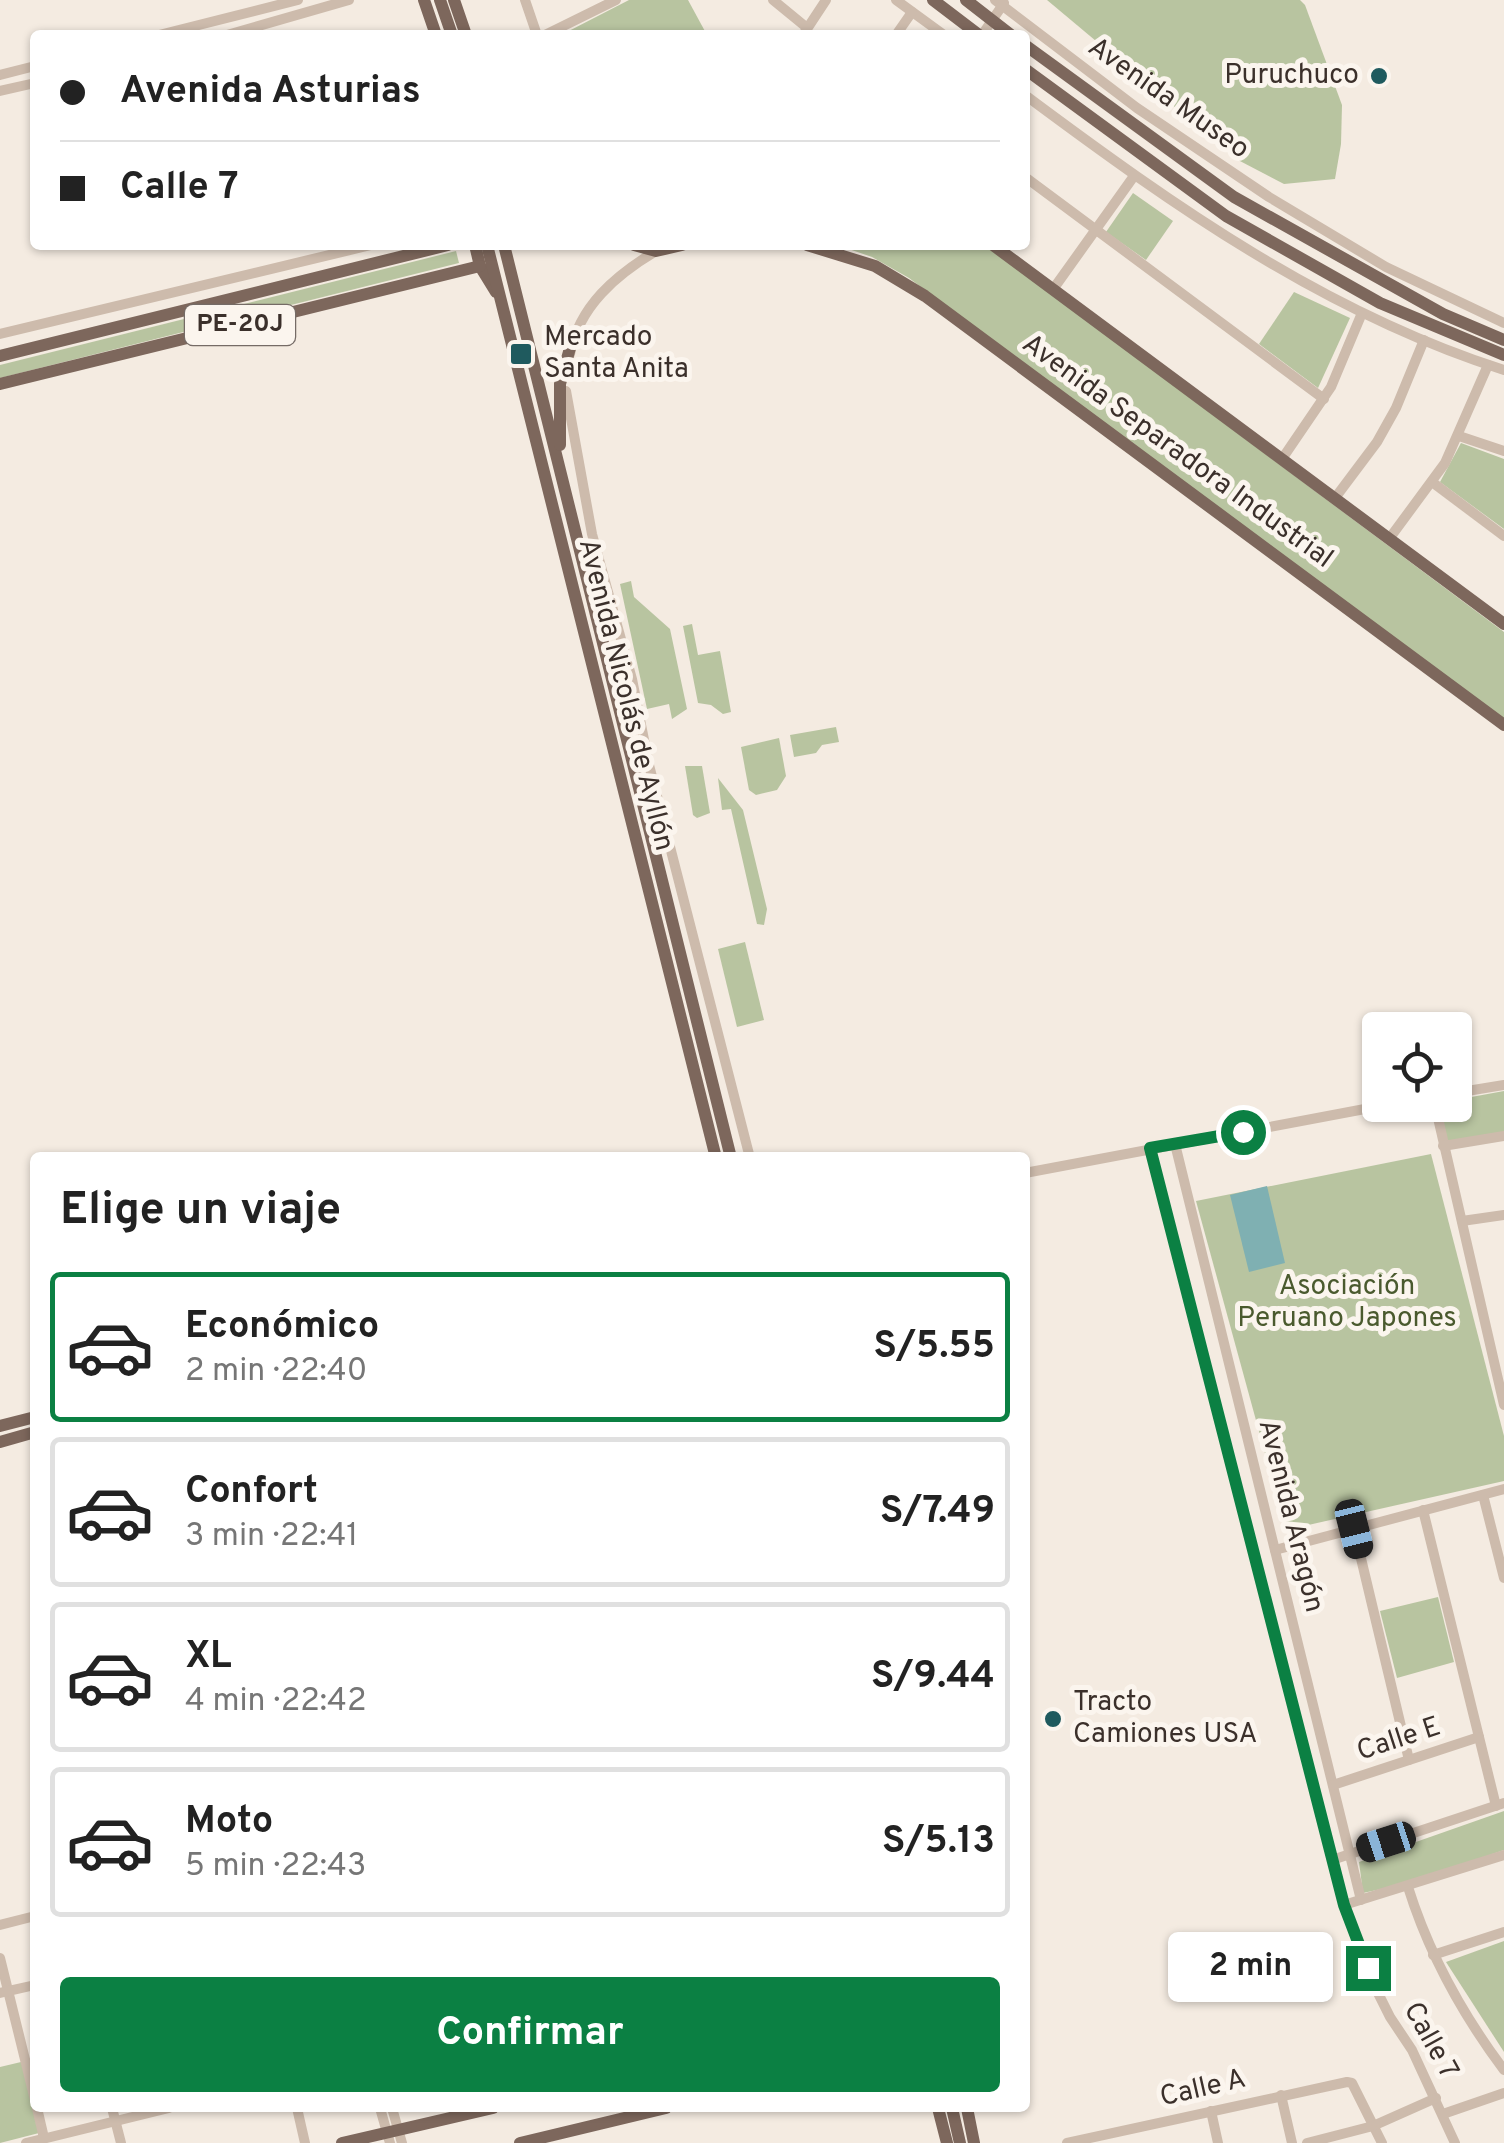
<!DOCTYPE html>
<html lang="es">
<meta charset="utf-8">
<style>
:root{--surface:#fff;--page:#f2f2f2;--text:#222;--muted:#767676;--line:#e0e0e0;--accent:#0b8043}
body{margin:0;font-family:Overpass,sans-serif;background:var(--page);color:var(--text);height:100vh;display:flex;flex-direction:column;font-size:38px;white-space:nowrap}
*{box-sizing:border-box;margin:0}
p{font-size:32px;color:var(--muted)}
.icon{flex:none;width:55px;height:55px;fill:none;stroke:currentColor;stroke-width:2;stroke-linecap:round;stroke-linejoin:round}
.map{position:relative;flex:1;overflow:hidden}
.details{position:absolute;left:30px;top:1152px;width:1000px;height:960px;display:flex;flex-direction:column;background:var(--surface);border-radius:10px;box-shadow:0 2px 8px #0004}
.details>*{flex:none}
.top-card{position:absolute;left:30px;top:30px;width:1000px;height:220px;border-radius:10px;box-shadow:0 2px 8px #0004;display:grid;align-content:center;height:220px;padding:0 30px;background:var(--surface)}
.fabs{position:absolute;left:1362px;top:1012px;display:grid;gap:20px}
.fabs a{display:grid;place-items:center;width:110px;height:110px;border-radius:10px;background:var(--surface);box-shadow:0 2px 8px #0004;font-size:50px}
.end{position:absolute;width:45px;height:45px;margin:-22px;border:12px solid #0b8043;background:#fff;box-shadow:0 0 0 5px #fff}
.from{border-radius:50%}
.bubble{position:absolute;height:70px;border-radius:10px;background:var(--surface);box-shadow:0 2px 8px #0004;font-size:32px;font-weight:700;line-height:70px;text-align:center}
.car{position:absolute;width:30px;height:60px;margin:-30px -15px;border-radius:12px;box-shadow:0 0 8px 2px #0007;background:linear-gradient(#222 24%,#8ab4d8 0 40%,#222 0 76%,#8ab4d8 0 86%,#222 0)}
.top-card b{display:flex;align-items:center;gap:35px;height:95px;font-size:38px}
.top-card b+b{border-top:2px solid var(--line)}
.top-card i{width:25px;height:25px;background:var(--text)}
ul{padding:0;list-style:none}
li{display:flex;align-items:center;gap:30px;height:150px;margin:0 20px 15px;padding:0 10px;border:5px solid var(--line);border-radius:10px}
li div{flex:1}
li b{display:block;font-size:38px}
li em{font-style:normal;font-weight:700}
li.on{border-color:var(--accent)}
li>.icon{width:90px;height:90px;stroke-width:1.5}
h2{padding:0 30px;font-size:45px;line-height:120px}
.button{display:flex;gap:20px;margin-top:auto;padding:20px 30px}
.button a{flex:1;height:115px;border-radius:10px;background:var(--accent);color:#fff;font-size:40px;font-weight:700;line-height:115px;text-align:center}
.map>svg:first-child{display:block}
.green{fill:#b8c4a0}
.water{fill:#7fb0b2}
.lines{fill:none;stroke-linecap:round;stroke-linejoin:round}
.minor{stroke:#cdbbac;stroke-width:10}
.major{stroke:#7d675c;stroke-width:12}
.route{stroke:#0b8043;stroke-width:12}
.poi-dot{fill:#1f5a5e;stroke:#fbf5ee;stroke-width:4}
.labels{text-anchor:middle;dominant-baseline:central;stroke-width:10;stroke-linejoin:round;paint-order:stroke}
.shield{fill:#fbf5ee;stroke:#756b66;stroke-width:2.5}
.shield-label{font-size:25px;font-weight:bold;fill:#3b302b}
.poi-label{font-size:28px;fill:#3b302b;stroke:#fbf5ee;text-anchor:start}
.street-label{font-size:28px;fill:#3b302b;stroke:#fbf5ee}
.park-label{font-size:28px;fill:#4a5a2e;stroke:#fbf5ee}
</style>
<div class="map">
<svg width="1504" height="2143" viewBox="0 0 1504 2143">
<rect width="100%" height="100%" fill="#f4ebe1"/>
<g class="green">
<polygon points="629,0 688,0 707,35 561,35"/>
<polygon points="1047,0 1300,0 1305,5 1342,105 1341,144 1335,179 1284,184 1238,160"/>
<polygon points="1133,193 1173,221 1146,260 1106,232"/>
<polygon points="837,245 985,245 1504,632 1504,725 909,278 872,257"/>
<polygon points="456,251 459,263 0,378 0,365"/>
<polygon points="1294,292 1350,318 1318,388 1259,344"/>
<polygon points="1461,443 1504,459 1504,529 1440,482"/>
<polygon points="631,581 634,597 670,629 687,709 672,719 669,704 647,709 620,584"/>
<polygon points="692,624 698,655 720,651 731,712 723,714 711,705 698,703 683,626"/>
<polygon points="836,727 839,742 822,745 816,753 794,757 790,735"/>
<polygon points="779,738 786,776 777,790 756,795 749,790 741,747"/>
<polygon points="685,766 702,766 710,813 697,818 693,815"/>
<polygon points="718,778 743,810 767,909 764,925 757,924 731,809 722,810"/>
<polygon points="745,942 764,1020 737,1027 718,949"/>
<polygon points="1504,1091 1504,1132 1446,1142 1439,1105 1455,1105 1455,1100"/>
<polygon points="1431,1154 1504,1436 1504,1481 1286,1530 1196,1201"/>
<polygon points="1438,1597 1454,1662 1397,1678 1380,1611"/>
<polygon points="1504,1811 1504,1850 1409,1883 1363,1893 1359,1862"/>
<polygon points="1504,1941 1504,2052 1446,1962"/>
<polygon points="21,2062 28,2071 39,2133 0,2143 0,2067"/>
</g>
<polygon class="water" points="1267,1186 1285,1263 1249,1272 1230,1195"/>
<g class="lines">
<g class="minor">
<polyline points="525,0 537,35"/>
<polyline points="773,0 806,27"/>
<polyline points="896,0 944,35"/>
<polyline points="995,0 1137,108 1269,197 1386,267 1504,323"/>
<polyline points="159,35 298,0"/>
<polyline points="227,35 349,0"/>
<polyline points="545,35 616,0"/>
<polyline points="803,35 826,0"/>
<polyline points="896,35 912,12"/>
<polyline points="982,35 1004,3"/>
<polyline points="0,75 35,66"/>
<polyline points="0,91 35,83"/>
<path d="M1025,95C1174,206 1325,313 1504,370"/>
<polyline points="1025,177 1324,399"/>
<polyline points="1054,288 1134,176"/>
<polyline points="0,334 371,245"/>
<path d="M570,354C579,306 616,275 656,251"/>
<polyline points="566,391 592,534 632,679 649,765 750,1158"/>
<polyline points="1459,436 1504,451"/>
<polyline points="1282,459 1331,387 1362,313"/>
<polyline points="1432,482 1504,536"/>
<polyline points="1335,498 1377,442 1396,408 1424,340"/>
<polyline points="1389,539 1445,463 1488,365"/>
<polyline points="1455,1093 1504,1085"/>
<polyline points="1435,1105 1504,1405"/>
<polyline points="1175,1144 1361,1900"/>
<polyline points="1443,1146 1504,1136"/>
<polyline points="1150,1149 1344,1905 1372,1981 1390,2017 1412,2050 1455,2143"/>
<polyline points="1025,1173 1386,1105"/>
<polyline points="1462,1221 1504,1215"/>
<polyline points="1483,1495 1504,1578"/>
<polyline points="1423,1510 1496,1806"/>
<polyline points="1354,1529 1409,1760"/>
<polyline points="1275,1550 1504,1489"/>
<polyline points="1333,1785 1479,1737"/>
<polyline points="1332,1860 1504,1803"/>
<path d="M1408,1887C1429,1954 1462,2014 1504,2070"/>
<polyline points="1344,1905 1504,1855"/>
<polyline points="0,1925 35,1916"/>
<polyline points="1433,1955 1504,1932"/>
<polyline points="0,1958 35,2100"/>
<polyline points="0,1993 35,1985"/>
<polyline points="1281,2095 1292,2143"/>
<polyline points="37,2108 44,2138"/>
<polyline points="112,2108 121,2143"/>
<polyline points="297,2108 305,2143"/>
<polyline points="380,2108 390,2143"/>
<polyline points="392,2108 402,2143"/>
<polyline points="1211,2111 1218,2143"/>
<polyline points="1443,2114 1504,2093"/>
<polyline points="26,2143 169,2108"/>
<polyline points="1067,2143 1347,2082 1352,2083 1382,2143"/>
<polyline points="1307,2143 1373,2126 1436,2098"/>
</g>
<g class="major">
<polyline points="424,0 436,35"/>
<polyline points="440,0 452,35"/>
<polyline points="454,0 466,35"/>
<polyline points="933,0 979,35"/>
<polyline points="966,0 1011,35"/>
<polyline points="1025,45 1234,197 1443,314 1504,340"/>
<polyline points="1025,69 1226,216 1380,303 1504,355"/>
<polyline points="475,245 480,266 496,292"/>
<polyline points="487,245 716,1158"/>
<polyline points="504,245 731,1158"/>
<polyline points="634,245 656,251 682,245"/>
<polyline points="807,245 875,266 925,296 1504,725"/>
<polyline points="993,245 1504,624"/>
<polyline points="0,356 448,245"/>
<polyline points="0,384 480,266"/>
<polyline points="560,445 560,384 570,348"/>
<polyline points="0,1426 35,1417"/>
<polyline points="0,1442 35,1432"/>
<polyline points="938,2108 947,2143"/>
<polyline points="952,2108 960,2143"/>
<polyline points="967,2108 974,2143"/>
<polyline points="342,2143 493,2108"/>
<polyline points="520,2143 666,2108"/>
</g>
</g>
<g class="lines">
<polyline class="route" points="1243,1132 1150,1148 1344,1905 1368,1968"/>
</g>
<g class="poi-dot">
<circle cx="1379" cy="76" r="10"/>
<rect x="509" y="342" width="24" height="24" rx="5"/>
<circle cx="1053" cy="1719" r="10"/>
</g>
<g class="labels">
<rect class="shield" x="185" y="305" width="110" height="40" rx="8"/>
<g class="shield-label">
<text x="240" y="325">PE-20J</text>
</g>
<g class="poi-label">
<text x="1359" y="76" text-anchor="end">Puruchuco</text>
<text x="544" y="338">Mercado<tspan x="544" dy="32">Santa Anita</tspan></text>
<text x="1073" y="1703">Tracto<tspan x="1073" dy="32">Camiones USA</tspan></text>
</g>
<g class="street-label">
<text transform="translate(1168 99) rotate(35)">Avenida Museo</text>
<text transform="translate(1177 452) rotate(36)">Avenida Separadora Industrial</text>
<text transform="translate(625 695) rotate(76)">Avenida Nicolás de Ayllón</text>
<text transform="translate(1290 1516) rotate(76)">Avenida Aragón</text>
<text transform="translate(1399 1740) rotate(-18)">Calle E</text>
<text transform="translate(1430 2041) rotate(61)">Calle 7</text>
<text transform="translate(1203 2089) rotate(-13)">Calle A</text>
</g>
<g class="park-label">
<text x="1347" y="1287">Asociación<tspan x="1347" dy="32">Peruano Japones</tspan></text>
</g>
</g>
</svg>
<div class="fabs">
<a><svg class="icon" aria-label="locate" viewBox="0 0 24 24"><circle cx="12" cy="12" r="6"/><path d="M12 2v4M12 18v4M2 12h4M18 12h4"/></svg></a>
</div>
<i class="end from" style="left:1243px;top:1132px"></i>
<i class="end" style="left:1368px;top:1968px"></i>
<div class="bubble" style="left:1168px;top:1932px;width:165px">2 min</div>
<i class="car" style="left:1354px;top:1529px;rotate:166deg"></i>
<i class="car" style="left:1386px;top:1842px;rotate:252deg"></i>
<div class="top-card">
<b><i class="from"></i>Avenida Asturias</b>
<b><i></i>Calle 7</b>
</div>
<section class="details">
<h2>Elige un viaje</h2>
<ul>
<li class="on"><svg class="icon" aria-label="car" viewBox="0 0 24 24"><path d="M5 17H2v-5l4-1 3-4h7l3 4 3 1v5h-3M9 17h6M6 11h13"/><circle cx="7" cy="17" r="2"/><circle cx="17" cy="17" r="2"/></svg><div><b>Económico</b><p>2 min · 22:40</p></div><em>S/5.55</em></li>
<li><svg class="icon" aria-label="car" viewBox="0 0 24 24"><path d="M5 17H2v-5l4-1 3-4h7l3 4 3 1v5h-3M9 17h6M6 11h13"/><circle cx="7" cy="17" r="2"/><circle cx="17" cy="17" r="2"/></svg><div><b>Confort</b><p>3 min · 22:41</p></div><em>S/7.49</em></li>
<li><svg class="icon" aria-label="car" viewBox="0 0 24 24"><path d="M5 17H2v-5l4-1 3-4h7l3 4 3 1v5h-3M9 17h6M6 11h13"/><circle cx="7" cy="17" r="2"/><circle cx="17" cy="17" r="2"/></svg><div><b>XL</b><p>4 min · 22:42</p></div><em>S/9.44</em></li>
<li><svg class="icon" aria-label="car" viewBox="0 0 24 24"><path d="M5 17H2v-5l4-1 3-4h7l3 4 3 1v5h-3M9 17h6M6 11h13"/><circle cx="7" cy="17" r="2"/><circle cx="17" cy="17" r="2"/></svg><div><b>Moto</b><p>5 min · 22:43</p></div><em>S/5.13</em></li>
</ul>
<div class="button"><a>Confirmar</a></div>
</section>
</div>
